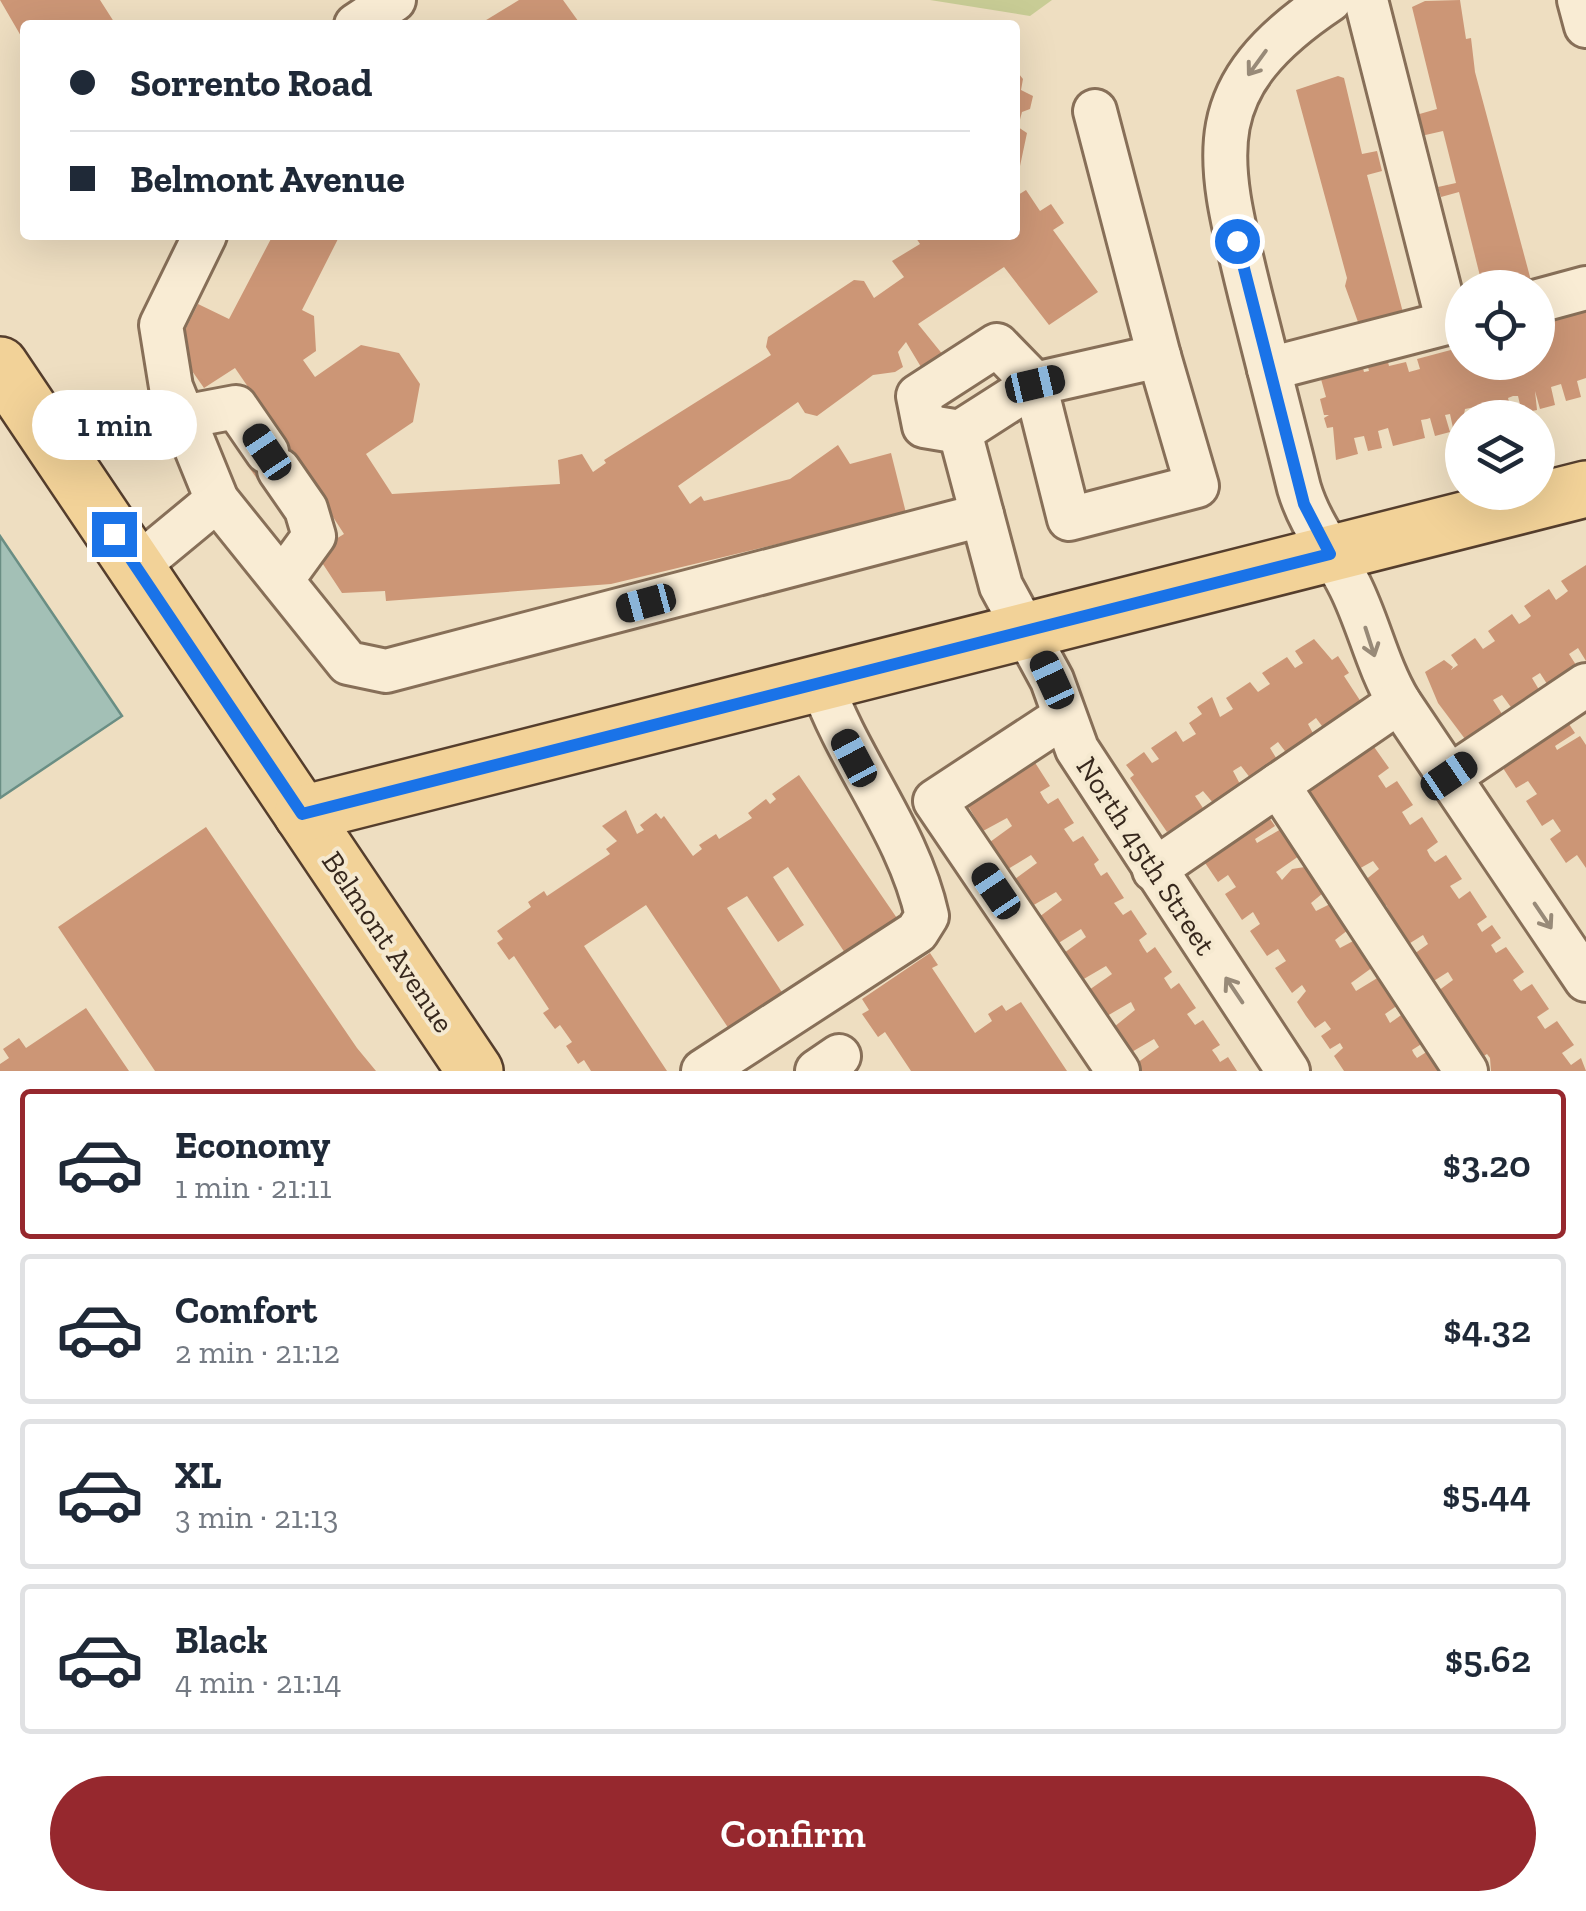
<!DOCTYPE html>
<meta charset="utf-8">
<style>
:root{--surface:#fff;--page:#f6f6f7;--text:#1f2937;--muted:#747a83;--line:#e0e1e3;--accent:#96282e}
body{margin:0;font-family:"Zilla Slab",serif;background:var(--page);color:var(--text);height:100vh;display:flex;flex-direction:column;font-size:38px;white-space:nowrap}
*{box-sizing:border-box;margin:0}
p{font-size:32px;color:var(--muted)}
.icon{flex:none;width:55px;height:55px;fill:none;stroke:currentColor;stroke-width:2;stroke-linecap:round;stroke-linejoin:round}
.map{position:relative;height:1071px;overflow:hidden}
.panel{display:flex;flex-direction:column;background:var(--surface);flex:1}
.panel>*{flex:none}
.guide{position:absolute;left:20px;top:20px;width:1000px;height:220px;border-radius:10px;box-shadow:0 10px 40px #0002;display:grid;align-content:center;height:220px;padding:0 50px;background:var(--surface)}
.buttons{position:absolute;left:1445px;top:270px;display:grid;gap:20px}
.buttons a{display:grid;place-items:center;width:110px;height:110px;border-radius:50%;background:var(--surface);box-shadow:0 10px 40px #0002;font-size:50px}
.end{position:absolute;width:45px;height:45px;margin:-22px;border:12px solid #1a73e8;background:#fff;box-shadow:0 0 0 5px #fff}
.from{border-radius:50%}
.bubble{position:absolute;height:70px;border-radius:35px;background:var(--surface);box-shadow:0 10px 40px #0002;font-size:32px;font-weight:600;line-height:70px;text-align:center}
.car{position:absolute;width:30px;height:60px;margin:-30px -15px;border-radius:12px;box-shadow:0 0 8px 2px #0007;background:linear-gradient(#222 24%,#8ab4d8 0 40%,#222 0 76%,#8ab4d8 0 86%,#222 0)}
.guide b{display:flex;align-items:center;gap:35px;height:95px;font-size:38px}
.guide b+b{border-top:2px solid var(--line)}
.guide i{width:25px;height:25px;background:var(--text)}
ul{padding:18px 0 0;list-style:none}
li{display:flex;align-items:center;gap:30px;height:150px;margin:0 20px 15px;padding:0 30px;border:5px solid var(--line);border-radius:10px}
li div{flex:1}
li b{display:block;font-size:38px}
li em{font-style:normal;font-weight:600}
li.selected{border-color:var(--accent)}
li>.icon{width:90px;height:90px;stroke-width:1.5}
.button{display:flex;gap:20px;margin-top:auto;padding:20px 50px}
.button a{flex:1;height:115px;border-radius:60px;background:var(--accent);color:#fff;font-size:40px;font-weight:600;line-height:115px;text-align:center}
.map>svg:first-child{display:block}
.grass{fill:#c8cc95}
.water{fill:#a3c0b6;stroke:#6a8e84;stroke-width:2.5}
.building{fill:#cc9676}
.lines{fill:none;stroke-linecap:round;stroke-linejoin:round}
.minor-casing{stroke:#876f58;stroke-width:48}
.major-casing{stroke:#553e2d;stroke-width:60}
.minor{stroke:#f9ecd4;stroke-width:42}
.major{stroke:#f2d298;stroke-width:55}
.oneway{stroke:#988a78}
.route{stroke:#1a73e8;stroke-width:12}
.labels{text-anchor:middle;dominant-baseline:central;stroke-width:8;stroke-linejoin:round;paint-order:stroke}
.street-label{font-size:30px;fill:#37281d;stroke:#f5e9d0}
</style>
<div class="map">
<svg width="1586" height="1071" viewBox="0 0 1586 1071">
<rect width="100%" height="100%" fill="#eedec1"/>
<polygon class="grass" points="930,0 1052,0 1030,16"/>
<polygon class="water" points="0,536 122,716 0,798"/>
<g class="building">
<polygon points="0,0 100,0 116,25 25,25 25,43"/>
<polygon points="519,0 563,0 581,25 478,25"/>
<polygon points="1460,0 1466,39 1471,38 1475,72 1533,288 1483,288 1459,192 1441,197 1438,187 1456,183 1443,131 1421,136 1416,115 1437,109 1412,7 1425,1"/>
<polygon points="1015,69 1023,79 1021,90 1033,96 1030,109 1022,112 1018,127 1027,133 1020,166 1015,169"/>
<polygon points="1338,76 1344,78 1362,154 1377,151 1382,171 1367,175 1406,324 1358,336 1354,323 1358,322 1345,286 1347,278 1296,90"/>
<polygon points="1026,190 1040,211 1051,204 1064,223 1053,230 1098,292 1049,325 1004,267 918,324 952,366 930,382 906,342 898,352 903,367 895,372 873,375 817,416 805,413 798,402 678,486 690,504 701,496 704,501 790,479 838,445 850,464 891,453 906,513 611,584 386,601 385,591 342,593 315,552 344,534 302,469 287,464 260,483 248,466 276,447 276,432 246,384 235,368 204,388 176,348 198,304 229,319 273,235 340,235 302,310 314,316 316,351 303,360 315,377 361,345 399,353 420,384 413,422 366,454 392,494 560,484 558,460 582,454 593,472 606,463 604,460 771,355 766,347 768,337 854,280 864,281 874,298 904,277 892,261 920,244 914,235 1015,235 1015,197"/>
<polygon points="1586,302 1586,378 1577,381 1581,397 1566,401 1561,384 1551,387 1555,405 1540,409 1535,391 1537,410 1522,413 1518,396 1513,396 1508,398 1513,416 1499,418 1495,402 1490,403 1494,418 1478,418 1475,407 1465,409 1462,426 1453,428 1450,414 1445,415 1450,432 1435,436 1430,418 1427,419 1421,420 1425,438 1393,446 1388,428 1378,431 1382,448 1368,451 1364,436 1354,438 1358,454 1336,460 1333,427 1327,428 1324,418 1329,415 1324,415 1320,399 1326,397 1319,372 1361,361 1364,372 1369,371 1365,356 1385,350 1389,366 1406,362 1409,372 1420,369 1417,359 1462,347 1462,362 1538,362 1538,320"/>
<polygon points="1586,565 1586,661 1578,648 1569,654 1578,668 1549,687 1540,673 1532,678 1541,693 1513,710 1502,695 1493,700 1504,717 1465,739 1438,703 1425,672 1444,660 1453,667 1451,670 1458,665 1451,655 1475,638 1483,649 1495,641 1488,631 1512,614 1519,624 1526,620 1531,616 1524,606 1549,589 1556,600 1563,595 1568,591 1561,581"/>
<polygon points="1314,639 1332,660 1338,656 1349,673 1344,676 1361,702 1325,730 1316,718 1308,724 1315,737 1288,755 1278,742 1270,748 1278,761 1251,779 1241,766 1236,769 1233,771 1241,786 1214,804 1203,791 1199,794 1195,796 1205,811 1167,832 1130,778 1134,775 1126,765 1144,752 1152,763 1159,759 1151,748 1176,731 1183,742 1196,734 1189,723 1202,714 1197,707 1212,697 1220,717 1233,709 1226,698 1250,682 1258,692 1270,684 1262,673 1287,657 1295,668 1303,663 1295,651"/>
<polygon points="1561,712 1575,733 1555,746 1557,750 1580,736 1586,745 1586,868 1577,855 1566,863 1550,839 1561,831 1553,819 1542,826 1526,801 1537,794 1528,781 1516,788 1501,765"/>
<polygon points="1372,744 1389,768 1378,776 1386,788 1397,781 1413,805 1402,812 1410,825 1422,817 1438,842 1427,850 1430,856 1435,862 1446,855 1462,879 1450,886 1459,899 1470,891 1487,917 1477,924 1482,932 1492,925 1501,938 1491,945 1496,953 1506,947 1524,972 1513,980 1517,986 1521,991 1532,984 1549,1009 1537,1017 1545,1029 1557,1021 1574,1045 1562,1053 1571,1065 1581,1058 1586,1071 1491,1071 1490,1058 1487,1054 1482,1057 1438,991 1453,980 1448,972 1432,982 1414,954 1428,944 1423,935 1407,945 1386,905 1382,908 1364,881 1379,869 1373,861 1357,870 1339,843 1343,841 1315,806 1301,780"/>
<polygon points="1034,761 1050,786 1040,792 1044,799 1048,804 1058,798 1074,823 1064,829 1073,842 1083,836 1099,860 1094,864 1097,870 1101,876 1107,872 1124,898 1114,903 1123,915 1131,910 1147,934 1139,940 1143,947 1147,953 1155,947 1172,972 1164,978 1171,989 1179,983 1196,1008 1187,1014 1195,1025 1203,1020 1220,1045 1212,1050 1217,1057 1220,1062 1228,1057 1237,1071 1142,1071 1137,1063 1159,1047 1154,1039 1130,1053 1114,1027 1135,1010 1131,1002 1107,1016 1089,990 1112,974 1106,966 1082,980 1064,953 1086,937 1081,929 1057,944 1039,917 1062,900 1056,892 1032,906 1015,879 1037,863 1031,855 1008,869 990,842 1012,826 1007,818 983,831 964,799"/>
<polygon points="799,775 901,924 849,959 788,867 773,877 804,925 778,942 747,896 727,908 787,1000 733,1035 646,905 584,946 667,1071 591,1071 584,1060 578,1064 566,1046 572,1042 560,1025 555,1029 543,1013 549,1009 514,956 509,960 497,943 503,939 497,931 531,907 528,902 544,891 547,896 610,854 606,849 617,841 602,826 626,810 637,834 644,830 640,825 656,813 661,819 664,816 693,856 702,849 699,845 716,834 719,839 752,818 748,813 766,799 770,804 776,799 772,794"/>
<polygon points="1261,806 1275,826 1255,839 1257,843 1281,829 1299,856 1276,872 1282,880 1292,869 1305,867 1323,893 1311,903 1316,911 1330,904 1348,930 1335,940 1340,948 1355,940 1373,967 1351,983 1356,991 1379,977 1398,1005 1385,1014 1390,1023 1404,1013 1423,1043 1412,1050 1414,1054 1417,1058 1428,1051 1442,1071 1344,1071 1334,1056 1343,1048 1340,1043 1330,1049 1321,1036 1331,1029 1325,1021 1315,1028 1306,1016 1297,1002 1306,991 1302,985 1292,993 1275,968 1286,961 1278,949 1267,956 1250,931 1260,924 1253,912 1242,920 1225,894 1236,887 1228,875 1218,882 1201,857"/>
<polygon points="206,827 357,1048 376,1071 155,1071 58,927"/>
<polygon points="930,953 938,965 932,968 975,1033 992,1021 988,1014 1002,1005 1006,1011 1021,1002 1067,1071 911,1071 885,1032 878,1037 862,1014 869,1010 862,999"/>
<polygon points="86,1008 129,1071 0,1071 0,1064 9,1058 3,1049 19,1038 26,1048"/>
</g>
<g class="lines">
<defs>
<g id="minor">
<path d="M1330,0C1197,89 1216,155 1250,294C1266,358 1283,423 1299,488C1310,525 1333,552 1350,586C1369,624 1377,665 1399,702L1586,980"/>
<polyline points="1366,0 1448,323"/>
<polyline points="1579,0 1586,26"/>
<polyline points="356,25 394,0"/>
<polyline points="1095,111 1159,356 1035,384 960,432 1001,586 1052,680 1077,749 1288,1071"/>
<polyline points="205,235 161,325 171,387 217,500 348,663 386,671 982,515"/>
<polyline points="1538,301 1586,288"/>
<polyline points="1269,369 1462,319"/>
<polyline points="183,417 236,407 267,452"/>
<polyline points="960,432 924,426 918,396 997,345 1035,384 1069,519 1197,486 1159,356"/>
<polyline points="279,470 306,509 314,536 282,580"/>
<polyline points="136,567 217,500"/>
<polyline points="1063,717 935,801 1118,1071"/>
<polyline points="1449,777 1586,685"/>
<polyline points="1278,785 1466,1071"/>
<polyline points="1154,870 1399,702"/>
<path d="M703,1071L917,932L927,916C909,833 849,762 821,682"/>
<polyline points="817,1071 839,1056"/>
</g>
<g id="major">
<polyline points="0,365 475,1071"/>
<polyline points="302,814 1586,489"/>
</g>
</defs>
<use href="#minor" class="minor-casing"/>
<use href="#major" class="major-casing"/>
<use href="#minor" class="minor"/>
<use href="#major" class="major"/>
</g>
<defs><path id="oneway-shaft" d="M-6 0H5M1.5-3L5.5 0L1.5 3" fill="none" stroke-width="1.6" stroke-linecap="round" stroke-linejoin="round" transform="scale(2.5)"/></defs>
<g class="oneway">
<use href="#oneway-shaft" transform="translate(1257 63) rotate(126)"/>
<use href="#oneway-shaft" transform="translate(1370 642) rotate(72)"/>
<use href="#oneway-shaft" transform="translate(1543 916) rotate(56)"/>
<use href="#oneway-shaft" transform="translate(1234 990) rotate(-124)"/>
</g>
<g class="lines">
<polyline class="route" points="114,534 302,814 1330,554 1304,504 1237,241"/>
</g>
<g class="labels">
<g class="street-label">
<text transform="translate(1146 856) rotate(57)">North 45th Street</text>
<text transform="translate(388 942) rotate(56)">Belmont Avenue</text>
</g>
</g>
</svg>
<div class="buttons">
<a><svg class="icon" aria-label="locate" viewBox="0 0 24 24"><circle cx="12" cy="12" r="6"/><path d="M12 2v4M12 18v4M2 12h4M18 12h4"/></svg></a>
<a><svg class="icon" aria-label="layers" viewBox="0 0 24 24"><path d="M12 4l9 5-9 5-9-5zM3 14l9 5 9-5"/></svg></a>
</div>
<i class="end from" style="left:1237px;top:241px"></i>
<i class="end" style="left:114px;top:534px"></i>
<div class="bubble" style="left:32px;top:390px;width:165px">1 min</div>
<i class="car" style="left:1035px;top:384px;rotate:77deg"></i>
<i class="car" style="left:267px;top:452px;rotate:326deg"></i>
<i class="car" style="left:646px;top:603px;rotate:255deg"></i>
<i class="car" style="left:1052px;top:680px;rotate:335deg"></i>
<i class="car" style="left:854px;top:758px;rotate:332deg"></i>
<i class="car" style="left:1449px;top:776px;rotate:56deg"></i>
<i class="car" style="left:996px;top:891px;rotate:326deg"></i>
<div class="guide">
<b><i class="from"></i>Sorrento Road</b>
<b><i></i>Belmont Avenue</b>
</div>
</div>
<section class="panel">
<ul>
<li class="selected"><svg class="icon" aria-label="car" viewBox="0 0 24 24"><path d="M5 17H2v-5l4-1 3-4h7l3 4 3 1v5h-3M9 17h6M6 11h13"/><circle cx="7" cy="17" r="2"/><circle cx="17" cy="17" r="2"/></svg><div><b>Economy</b><p>1 min · 21:11</p></div><em>$3.20</em></li>
<li><svg class="icon" aria-label="car" viewBox="0 0 24 24"><path d="M5 17H2v-5l4-1 3-4h7l3 4 3 1v5h-3M9 17h6M6 11h13"/><circle cx="7" cy="17" r="2"/><circle cx="17" cy="17" r="2"/></svg><div><b>Comfort</b><p>2 min · 21:12</p></div><em>$4.32</em></li>
<li><svg class="icon" aria-label="car" viewBox="0 0 24 24"><path d="M5 17H2v-5l4-1 3-4h7l3 4 3 1v5h-3M9 17h6M6 11h13"/><circle cx="7" cy="17" r="2"/><circle cx="17" cy="17" r="2"/></svg><div><b>XL</b><p>3 min · 21:13</p></div><em>$5.44</em></li>
<li><svg class="icon" aria-label="car" viewBox="0 0 24 24"><path d="M5 17H2v-5l4-1 3-4h7l3 4 3 1v5h-3M9 17h6M6 11h13"/><circle cx="7" cy="17" r="2"/><circle cx="17" cy="17" r="2"/></svg><div><b>Black</b><p>4 min · 21:14</p></div><em>$5.62</em></li>
</ul>
<div class="button"><a>Confirm</a></div>
</section>
